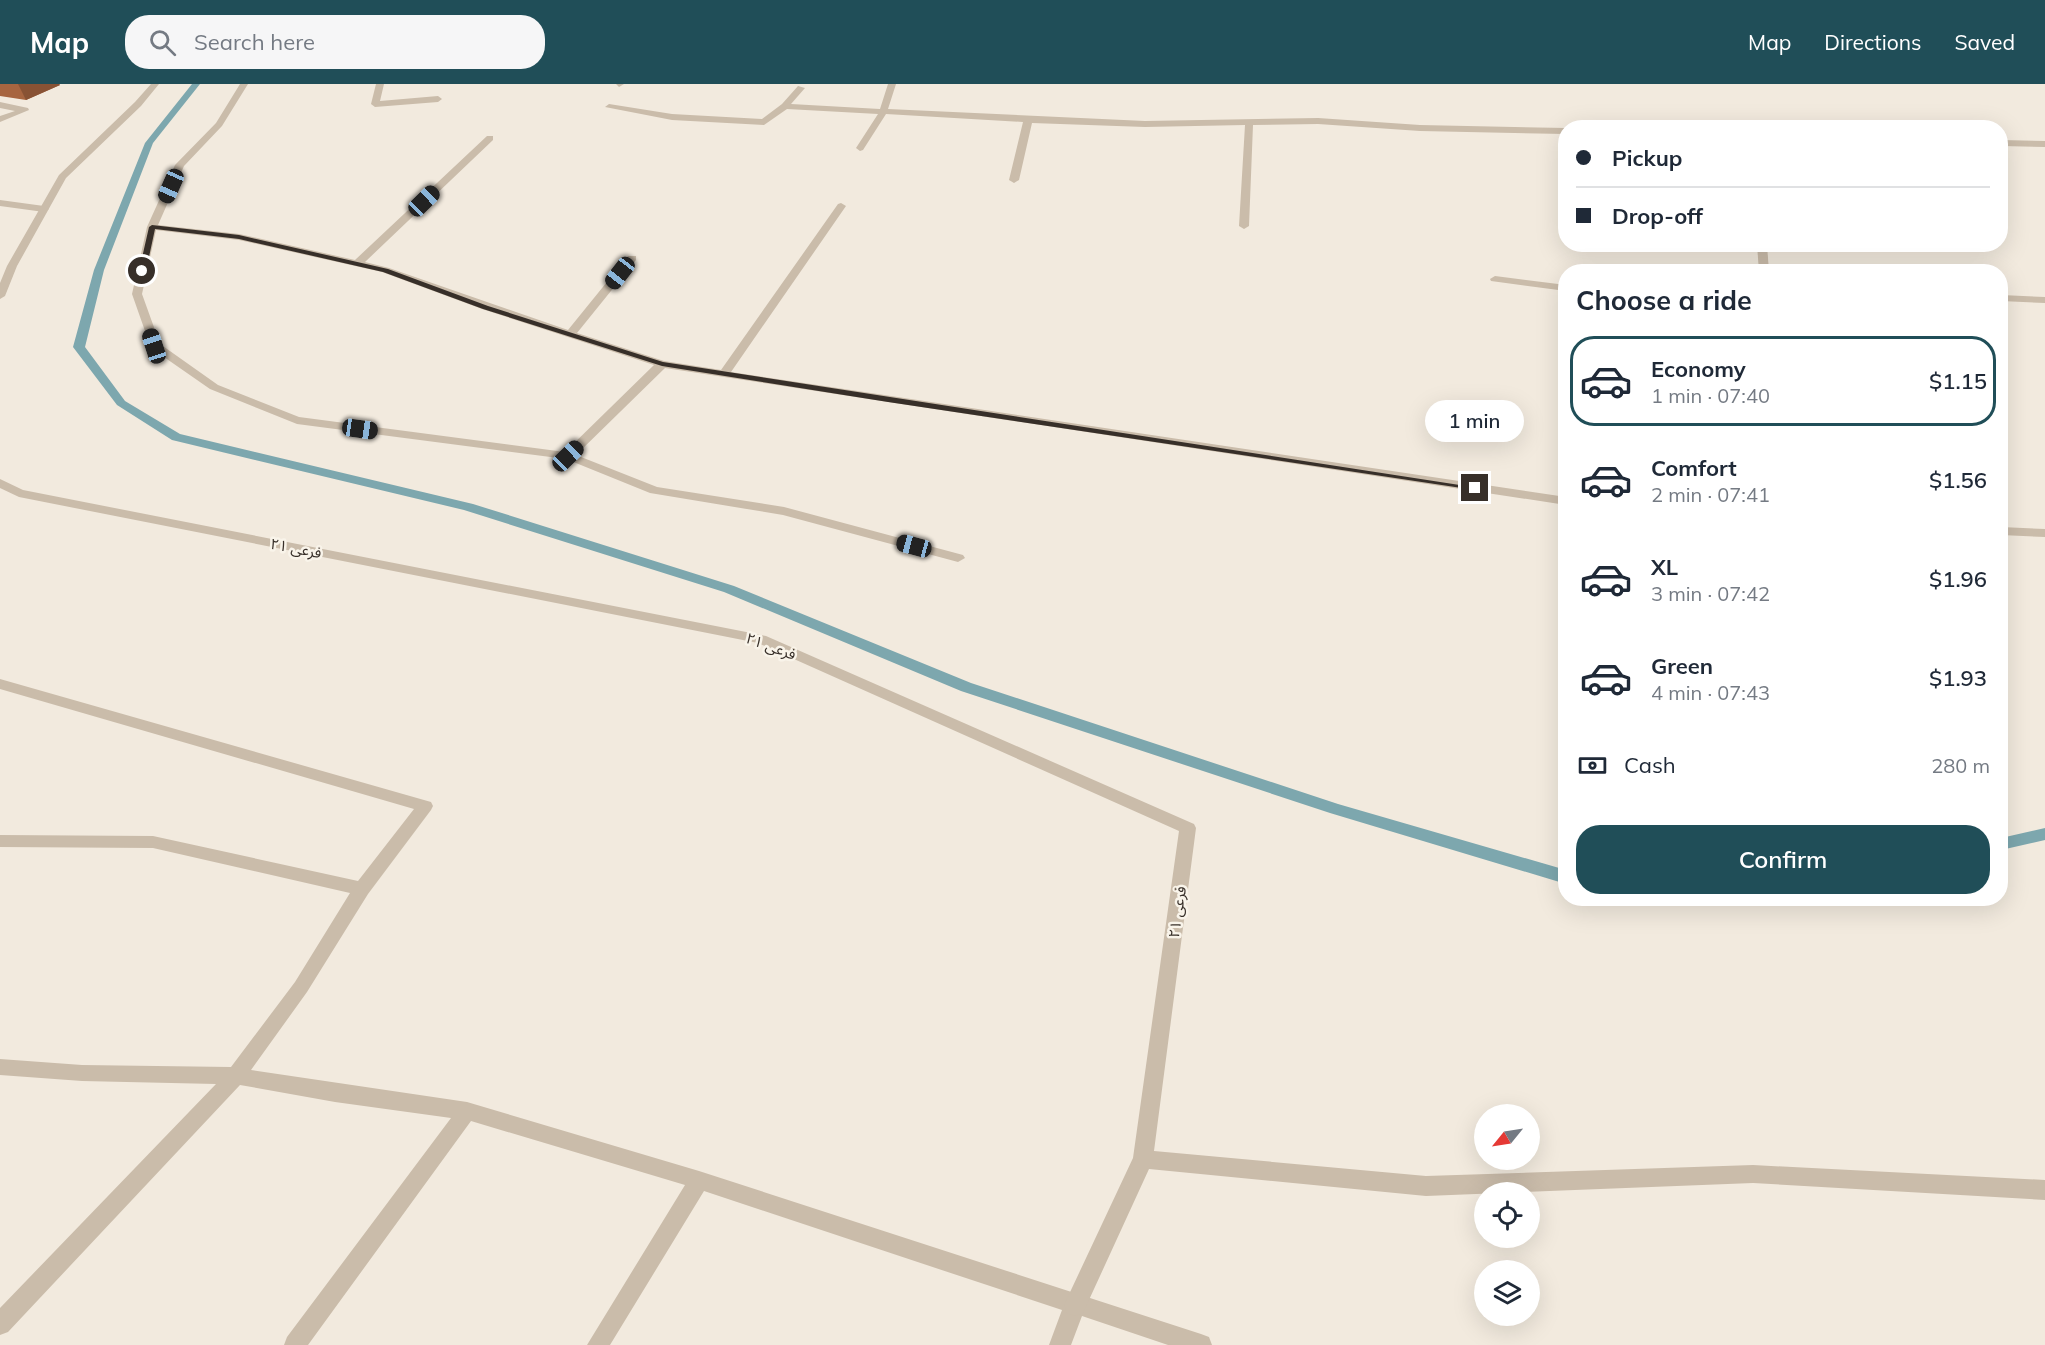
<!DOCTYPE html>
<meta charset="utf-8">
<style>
:root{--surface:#fff;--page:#f6f6f7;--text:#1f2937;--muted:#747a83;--line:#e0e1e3;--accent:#204e58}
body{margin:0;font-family:Mulish,"Noto Sans Arabic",sans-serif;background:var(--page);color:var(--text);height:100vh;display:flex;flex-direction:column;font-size:22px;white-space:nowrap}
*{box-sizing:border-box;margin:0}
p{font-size:20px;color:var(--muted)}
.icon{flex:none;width:33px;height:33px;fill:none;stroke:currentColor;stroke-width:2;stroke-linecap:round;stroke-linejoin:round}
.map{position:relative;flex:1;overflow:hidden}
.panel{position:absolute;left:1558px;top:180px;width:450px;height:642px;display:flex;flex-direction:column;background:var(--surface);border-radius:24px;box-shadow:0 6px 24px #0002}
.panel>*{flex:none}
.top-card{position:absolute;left:1558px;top:36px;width:450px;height:132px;border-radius:24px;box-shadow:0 6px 24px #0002;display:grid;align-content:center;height:132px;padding:0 18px;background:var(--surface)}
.needle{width:39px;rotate:240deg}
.buttons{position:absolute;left:1474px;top:1020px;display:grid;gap:12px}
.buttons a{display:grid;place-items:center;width:66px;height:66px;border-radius:50%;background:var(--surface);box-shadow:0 6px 24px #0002;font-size:30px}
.end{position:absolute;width:27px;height:27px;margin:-14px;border:8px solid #372f29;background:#fff;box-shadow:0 0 0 3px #fff}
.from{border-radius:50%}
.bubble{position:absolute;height:42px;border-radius:21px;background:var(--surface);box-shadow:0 6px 24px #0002;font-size:20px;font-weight:600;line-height:42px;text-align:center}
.car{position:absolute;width:18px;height:36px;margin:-18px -9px;border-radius:8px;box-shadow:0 0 4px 2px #0007;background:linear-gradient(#222 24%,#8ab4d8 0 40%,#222 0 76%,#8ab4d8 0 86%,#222 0)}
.top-card b{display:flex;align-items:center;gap:21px;height:57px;font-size:22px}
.top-card b+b{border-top:2px solid var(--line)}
.top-card i{width:15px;height:15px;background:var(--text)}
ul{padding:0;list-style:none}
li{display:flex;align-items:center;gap:18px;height:90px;margin:0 12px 9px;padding:0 6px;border:3px solid transparent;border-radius:24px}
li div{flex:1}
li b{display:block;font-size:22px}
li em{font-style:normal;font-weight:600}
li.current{border-color:var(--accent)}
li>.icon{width:54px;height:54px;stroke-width:1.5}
h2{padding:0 18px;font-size:27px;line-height:72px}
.pay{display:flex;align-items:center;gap:15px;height:66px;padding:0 18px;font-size:22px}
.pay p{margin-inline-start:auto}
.button{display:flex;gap:12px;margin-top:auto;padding:12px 18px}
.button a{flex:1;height:69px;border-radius:24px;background:var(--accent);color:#fff;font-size:24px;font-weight:600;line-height:69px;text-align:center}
header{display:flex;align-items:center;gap:36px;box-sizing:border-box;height:84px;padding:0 30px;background:var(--accent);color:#fff}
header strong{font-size:28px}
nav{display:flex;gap:33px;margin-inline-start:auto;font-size:21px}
.search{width:420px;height:54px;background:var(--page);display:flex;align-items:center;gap:15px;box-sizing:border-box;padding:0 21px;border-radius:24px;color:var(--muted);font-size:22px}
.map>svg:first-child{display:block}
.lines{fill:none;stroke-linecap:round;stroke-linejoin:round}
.stream{fill:#7da7ae;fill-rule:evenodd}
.minor{fill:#cabcaa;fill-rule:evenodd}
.tertiary{fill:#cabcaa;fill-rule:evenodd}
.wall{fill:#a76540}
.shaded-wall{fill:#885234}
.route{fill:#372f29}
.labels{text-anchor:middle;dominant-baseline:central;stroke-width:5;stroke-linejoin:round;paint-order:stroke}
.street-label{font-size:15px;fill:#372f29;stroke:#f9f4ea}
</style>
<header>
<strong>Map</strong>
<div class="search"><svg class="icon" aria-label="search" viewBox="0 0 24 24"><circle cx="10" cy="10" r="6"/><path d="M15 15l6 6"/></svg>Search here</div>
<nav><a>Map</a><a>Directions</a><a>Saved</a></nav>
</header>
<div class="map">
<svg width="2045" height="1261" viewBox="0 0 2045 1261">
<rect width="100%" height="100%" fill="#f2eade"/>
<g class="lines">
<g class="stream">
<polygon points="192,0 200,0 153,59 104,186 85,263 125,317 180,350 473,420 734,502 971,599 1338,720 1566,786 1566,800 1330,729 961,607 724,508 464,426 172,356 117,321 73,263 94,186 145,59"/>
<polygon points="2045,744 2045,756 2001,766 2001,754"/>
</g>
<g class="minor">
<path d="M240,0H248L222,42L184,82L158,141L239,150L355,176L487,52H493V56L365,178L389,184L568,246L628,172H636V176L577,249L664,277L721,286L838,120L841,119L846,122L731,288L1566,413V421L665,284L576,371L657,403L784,423L963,471L965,474L958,478L783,431L650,409L566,375L297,340L210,305L151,264L132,210L147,143L175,81L216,39ZM156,146L239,156L382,188L482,225L654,281L565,368L299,333L218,301L160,260L142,210Z"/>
<polygon points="376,0 384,0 380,17 438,12 442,15 438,18 375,23 371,20"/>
<polygon points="616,0 624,0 619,3"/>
<polygon points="888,0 896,0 888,25 1145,37 1318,34 1420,41 1566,44 1566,50 1420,47 1318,40 1253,41 1249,142 1244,145 1239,142 1245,41 1145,43 1032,39 1019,96 1014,99 1009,96 1023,38 886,30 863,66 860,67 856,64 878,30 787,25 764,41 672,36 605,23 609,20 672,30 762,35 782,20 798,2 805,4 791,20 880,25"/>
<polygon points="0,18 28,24 29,26 0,38 0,32 15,27 0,24"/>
<polygon points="2001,56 2045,57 2045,63 2001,62"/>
<polygon points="0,116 44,122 49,125 44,128 0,122"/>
<polygon points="1757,160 1767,160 1769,188 1759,188"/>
<polygon points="1495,192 1566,201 1566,207 1491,197 1490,195"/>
<polygon points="2001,211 2045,213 2045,219 2001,217"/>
<polygon points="2001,443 2045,445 2045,453 2001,451"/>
<polygon points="0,595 431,718 433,722 431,726 368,810 307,908 251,986 467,1018 699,1087 1201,1250 1209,1253 1212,1261 1168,1261 1082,1232 1071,1261 1049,1261 1062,1226 704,1107 610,1261 587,1261 685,1101 471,1037 308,1261 284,1261 287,1253 451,1034 335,1018 240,1001 8,1248 0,1251 0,1224 216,1000 82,997 0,991 0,975 82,981 231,983 295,898 350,809 153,764 0,763 0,751 153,752 358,797 414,725 0,605"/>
</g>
<g class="tertiary">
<polygon points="151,0 159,0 141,22 66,94 17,182 5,212 0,215 0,199 7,182 59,91 135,18"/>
<polygon points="0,395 23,406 766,552 1194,740 1196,744 1154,1067 1426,1092 1753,1081 2045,1096 2045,1116 1753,1099 1426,1112 1149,1085 1083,1229 1075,1232 1067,1229 1064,1221 1133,1074 1179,747 758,559 19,413 0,404"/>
</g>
</g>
<polygon class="wall" points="0,0 59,0 60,1 26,16 0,12"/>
<polygon class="shaded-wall" points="18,0 59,0 60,1 26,16"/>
<polygon class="route" points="152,141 239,151 388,185 488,222 663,278 1479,404 1475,406 888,318 662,282 483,225 383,188 239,155 155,145 146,187 142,189 139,187 149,143"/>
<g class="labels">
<g class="street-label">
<text transform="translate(296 464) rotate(11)">فرعی ۲۱</text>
<text transform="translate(771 562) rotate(20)">فرعی ۲۱</text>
<text transform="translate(1177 828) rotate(-82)">فرعی ۲۱</text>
</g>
</g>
</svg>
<div class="buttons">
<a><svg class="needle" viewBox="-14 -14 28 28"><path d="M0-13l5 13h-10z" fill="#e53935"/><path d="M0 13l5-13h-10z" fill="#747a83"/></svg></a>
<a><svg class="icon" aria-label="locate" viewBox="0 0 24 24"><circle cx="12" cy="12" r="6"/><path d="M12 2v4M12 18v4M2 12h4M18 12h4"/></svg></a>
<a><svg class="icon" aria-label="layers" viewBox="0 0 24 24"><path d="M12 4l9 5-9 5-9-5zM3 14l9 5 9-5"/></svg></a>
</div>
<i class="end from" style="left:142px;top:187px"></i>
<i class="end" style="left:1475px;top:404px"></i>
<div class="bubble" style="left:1425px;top:316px;width:99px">1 min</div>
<i class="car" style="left:171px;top:102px;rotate:204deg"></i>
<i class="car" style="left:424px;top:117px;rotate:46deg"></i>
<i class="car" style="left:620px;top:189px;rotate:218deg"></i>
<i class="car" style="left:154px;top:262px;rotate:342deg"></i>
<i class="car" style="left:360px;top:345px;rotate:98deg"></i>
<i class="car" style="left:568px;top:372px;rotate:46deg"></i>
<i class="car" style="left:914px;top:462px;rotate:285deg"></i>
<div class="top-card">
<b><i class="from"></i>Pickup</b>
<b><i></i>Drop-off</b>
</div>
<section class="panel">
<h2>Choose a ride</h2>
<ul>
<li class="current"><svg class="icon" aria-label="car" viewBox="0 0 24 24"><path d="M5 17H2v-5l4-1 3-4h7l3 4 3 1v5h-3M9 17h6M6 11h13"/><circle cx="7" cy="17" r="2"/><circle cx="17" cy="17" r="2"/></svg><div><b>Economy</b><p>1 min · 07:40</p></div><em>$1.15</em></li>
<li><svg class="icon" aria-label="car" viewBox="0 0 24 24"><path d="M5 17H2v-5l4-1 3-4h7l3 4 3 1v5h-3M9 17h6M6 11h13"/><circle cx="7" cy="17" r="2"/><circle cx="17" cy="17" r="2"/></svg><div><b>Comfort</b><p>2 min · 07:41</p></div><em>$1.56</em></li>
<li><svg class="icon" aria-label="car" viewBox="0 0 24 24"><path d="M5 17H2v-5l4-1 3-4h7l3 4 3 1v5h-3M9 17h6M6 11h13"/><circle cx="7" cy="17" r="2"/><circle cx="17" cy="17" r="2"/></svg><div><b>XL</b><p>3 min · 07:42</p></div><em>$1.96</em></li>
<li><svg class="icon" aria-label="car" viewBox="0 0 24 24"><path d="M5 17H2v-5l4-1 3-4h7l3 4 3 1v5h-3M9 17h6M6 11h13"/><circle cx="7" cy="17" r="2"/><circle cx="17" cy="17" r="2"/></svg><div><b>Green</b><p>4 min · 07:43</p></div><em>$1.93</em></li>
</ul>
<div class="pay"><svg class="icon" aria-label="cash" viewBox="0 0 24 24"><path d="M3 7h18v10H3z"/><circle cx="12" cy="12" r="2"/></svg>Cash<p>280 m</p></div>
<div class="button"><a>Confirm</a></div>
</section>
</div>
